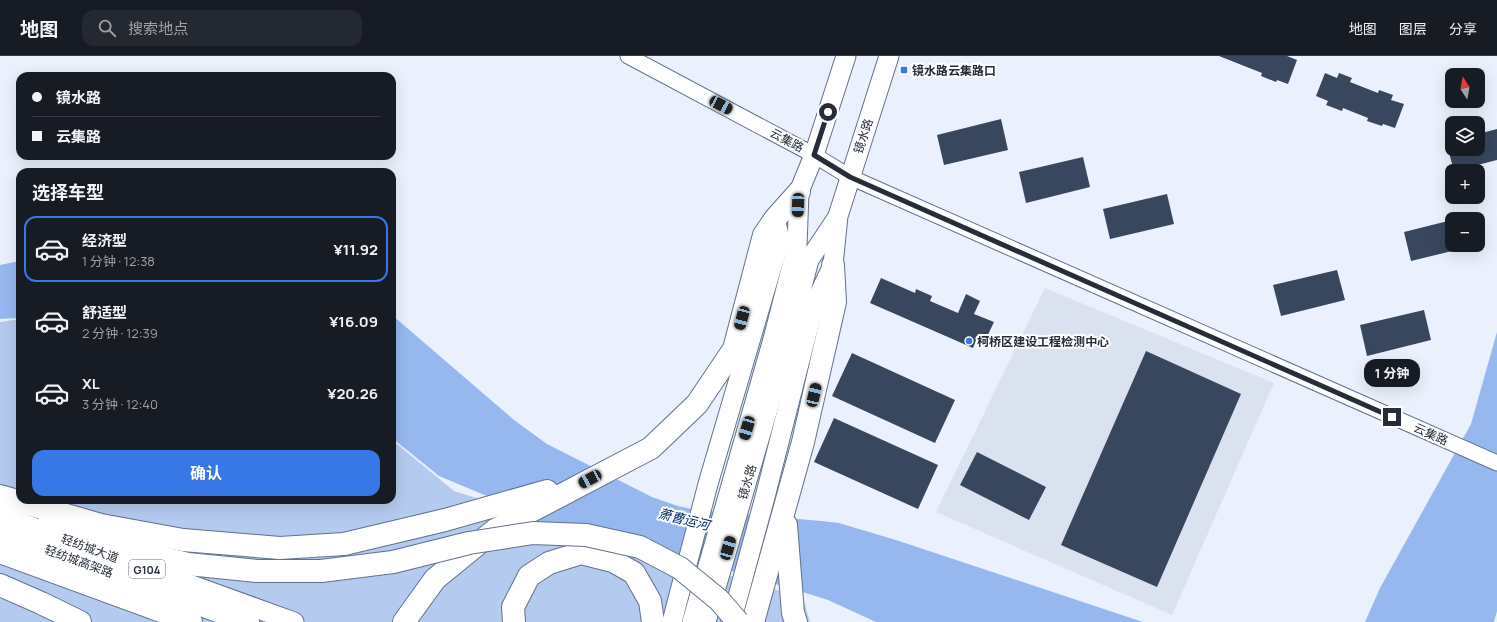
<!DOCTYPE html>
<html lang="zh">
<meta charset="utf-8">
<style>
:root{--surface:#171b24;--page:#242831;--text:#f1f3f6;--muted:#9ea1a6;--line:#363941;--accent:#3778e6}
body{margin:0;font-family:Manrope,"Noto Sans SC",sans-serif;background:var(--page);color:var(--text);height:100vh;display:flex;flex-direction:column;font-size:15px;white-space:nowrap}
*{box-sizing:border-box;margin:0}
p{font-size:13px;color:var(--muted)}
.icon{flex:none;width:22px;height:22px;fill:none;stroke:currentColor;stroke-width:2;stroke-linecap:round;stroke-linejoin:round}
.map{position:relative;flex:1;overflow:hidden}
.drawer{position:absolute;left:16px;top:112px;width:380px;height:336px;display:flex;flex-direction:column;background:var(--surface);border-radius:12px;box-shadow:0 4px 16px #0002}
.drawer>*{flex:none}
.hud{position:absolute;left:16px;top:16px;width:380px;height:88px;border-radius:12px;box-shadow:0 4px 16px #0002;display:grid;align-content:center;height:88px;padding:0 16px;background:var(--surface)}
.needle{width:26px;rotate:349deg}
.buttons{position:absolute;left:1445px;top:12px;display:grid;gap:8px}
.buttons a{display:grid;place-items:center;width:40px;height:40px;border-radius:8px;background:var(--surface);box-shadow:0 4px 16px #0002;font-size:20px}
.end{position:absolute;width:18px;height:18px;margin:-9px;border:5px solid #262d38;background:#fff;box-shadow:0 0 0 2px #fff}
.from{border-radius:50%}
.bubble{position:absolute;height:28px;border-radius:12px;background:var(--surface);box-shadow:0 4px 16px #0002;font-size:13px;font-weight:700;line-height:28px;text-align:center}
.car{position:absolute;width:12px;height:24px;margin:-12px -6px;border-radius:5px;box-shadow:0 0 3px 1px #0007;background:linear-gradient(#222 24%,#8ab4d8 0 40%,#222 0 76%,#8ab4d8 0 86%,#222 0)}
.hud b{display:flex;align-items:center;gap:14px;height:38px;font-size:15px}
.hud b+b{border-top:1px solid var(--line)}
.hud i{width:10px;height:10px;background:var(--text)}
ul{padding:0;list-style:none}
li{display:flex;align-items:center;gap:12px;height:66px;margin:0 8px 6px;padding:0 8px;border:2px solid transparent;border-radius:12px}
li div{flex:1}
li b{display:block;font-size:15px}
li em{font-style:normal;font-weight:700}
li.on{border-color:var(--accent)}
li>.icon{width:36px;height:36px;stroke-width:1.5}
h2{padding:0 16px;font-size:18px;line-height:48px}
.button{display:flex;gap:8px;margin-top:auto;padding:8px 16px}
.button a{flex:1;height:46px;border-radius:12px;background:var(--accent);color:#fff;font-size:16px;font-weight:700;line-height:46px;text-align:center}
header{display:flex;align-items:center;gap:24px;box-sizing:border-box;height:56px;padding:0 20px;background:var(--surface);border-bottom:1px solid var(--line)}
header strong{font-size:19px}
nav{display:flex;gap:22px;margin-inline-start:auto;font-size:14px}
.search{width:280px;height:36px;background:var(--page);display:flex;align-items:center;gap:10px;box-sizing:border-box;padding:0 14px;border-radius:12px;color:var(--muted);font-size:15px}
.map>svg:first-child{display:block}
.built{fill:#dae2f0}
.green{fill:#b4caee}
.water{fill:#96b8ef}
.building{fill:#38475e}
.lines{fill:none;stroke-linecap:round;stroke-linejoin:round}
.minor-casing{stroke:#61718a;stroke-width:17}
.major-casing{stroke:#61718a;stroke-width:21}
.highway-casing{stroke:#61718a;stroke-width:24}
.minor{stroke:#fff;stroke-width:15}
.major{stroke:#fff;stroke-width:19}
.highway{stroke:#fff;stroke-width:22}
.highway-bridge-casing{stroke:#61718a;stroke-width:24;stroke-linecap:butt}
.highway-bridge{stroke:#fff;stroke-width:22}
.route{stroke:#262d38;stroke-width:5}
.poi-dot{fill:#3778e6;stroke:#fff;stroke-width:1.5}
.labels{text-anchor:middle;dominant-baseline:central;stroke-width:4;stroke-linejoin:round;paint-order:stroke}
.shield{fill:#fff;stroke:#676c74;stroke-width:1}
.shield-label{font-size:11px;font-weight:bold;fill:#262d38}
.poi-label{font-size:12px;font-weight:bold;fill:#262d38;stroke:#fff;text-anchor:start}
.street-label{font-size:12px;fill:#262d38;stroke:#fff}
.water-label{font-size:13px;font-style:italic;fill:#052c6b;stroke:#fff}
</style>
<header>
<strong>地图</strong>
<div class="search"><svg class="icon" aria-label="search" viewBox="0 0 24 24"><circle cx="10" cy="10" r="6"/><path d="M15 15l6 6"/></svg>搜索地点</div>
<nav><a>地图</a><a>图层</a><a>分享</a></nav>
</header>
<div class="map">
<svg width="1497" height="566" viewBox="0 0 1497 566">
<rect width="100%" height="100%" fill="#eaf1fd"/>
<polygon class="built" points="1045,232 1274,327 1172,559 936,456"/>
<polygon class="green" points="20,263 20,444 392,444 392,384 454,435 803,542 810,566 0,566 0,266"/>
<g class="water">
<polygon points="20,205 20,262 0,263 0,209"/>
<polygon points="392,259 514,364 547,388 652,441 678,450 696,454 821,465 839,467 896,484 1143,566 876,566 828,544 796,534 633,486 540,465 532,459 439,420 392,382"/>
<polygon points="1497,276 1497,555 1494,566 1365,566 1380,532 1471,368"/>
</g>
<g class="building">
<polygon points="1219,0 1287,0 1297,4 1288,28 1277,24 1276,26 1261,20 1262,17"/>
<polygon points="1325,17 1337,22 1339,17 1352,22 1350,26 1378,37 1379,34 1393,39 1391,44 1404,48 1395,72 1383,68 1382,70 1367,65 1368,62 1343,52 1342,55 1326,49 1328,45 1316,40"/>
<polygon points="1001,63 1008,94 944,109 937,79"/>
<polygon points="1497,73 1497,104 1454,115 1448,93 1478,93 1478,78"/>
<polygon points="1083,101 1090,131 1026,147 1019,116"/>
<polygon points="1167,138 1174,168 1110,183 1103,153"/>
<polygon points="1452,164 1452,195 1411,205 1404,176"/>
<polygon points="1337,214 1345,244 1281,260 1273,229"/>
<polygon points="881,222 915,237 916,233 932,240 930,245 958,257 966,238 980,245 974,258 994,266 985,285 977,282 973,292 870,247"/>
<polygon points="1424,254 1431,284 1367,300 1360,269"/>
<polygon points="1146,295 1241,338 1157,531 1061,489"/>
<polygon points="852,297 955,344 935,387 832,340"/>
<polygon points="834,362 938,409 918,453 814,406"/>
<polygon points="977,396 1046,431 1029,464 960,429"/>
</g>
<g class="lines">
<defs>
<polyline id="minor" points="628,0 814,99 850,121 1497,407"/>
<g id="major">
<polyline points="0,459 65,483"/>
<polyline points="98,495 294,566"/>
<polyline points="672,566 708,428 780,183 775,163"/>
<polyline points="692,566 773,283 797,190 799,136 814,99 846,0"/>
<polyline points="706,566 787,287 809,204 837,162"/>
<polyline points="731,566 765,441 814,249 833,209 838,160 889,0"/>
</g>
<g id="highway">
<polyline points="0,440 101,469 183,484 280,492 344,488 445,464 547,435"/>
<polyline points="49,467 104,488 188,508 257,515 321,515"/>
<polyline points="786,469 793,557 796,566"/>
<polyline points="0,476 248,566"/>
<polyline points="0,496 191,566"/>
<polyline points="0,529 41,547 80,566"/>
<polyline points="404,566 435,523 495,474 651,392 697,348 734,293 764,179 775,163 799,136"/>
<polyline points="514,566 513,551 529,520 549,507 581,497 613,505 634,517 650,545 653,566"/>
<polyline points="753,566 803,386 835,246 833,209"/>
</g>
</defs>
<use href="#minor" class="minor-casing"/>
<use href="#major" class="major-casing"/>
<use href="#highway" class="highway-casing"/>
<use href="#minor" class="minor"/>
<use href="#major" class="major"/>
<use href="#highway" class="highway"/>
<defs>
<polyline id="highway-bridge" points="321,515 393,506 469,487 533,477 586,479 640,491 680,512 719,544 738,566"/>
</defs>
<use href="#highway-bridge" class="highway-bridge-casing"/>
<use href="#highway-bridge" class="highway-bridge"/>
</g>
<g class="lines">
<polyline class="route" points="828,56 814,99 850,121 1392,361"/>
</g>
<g class="poi-dot">
<rect x="900" y="10" width="8" height="8" rx="2"/>
<circle cx="969" cy="285" r="4"/>
</g>
<g class="labels">
<rect class="shield" x="129" y="504" width="36" height="18" rx="3"/>
<g class="shield-label">
<text x="147" y="513">G104</text>
</g>
<g class="poi-label">
<text x="912" y="14">镜水路云集路口</text>
<text x="977" y="285">柯桥区建设工程检测中心</text>
</g>
<g class="street-label">
<text transform="translate(863 80) rotate(-72)">镜水路</text>
<text transform="translate(787 84) rotate(28)">云集路</text>
<text transform="translate(1431 378) rotate(24)">云集路</text>
<text transform="translate(747 426) rotate(-74)">镜水路</text>
<text transform="translate(90 492) rotate(20)">轻纺城大道</text>
<text transform="translate(79 505) rotate(20)">轻纺城高架路</text>
</g>
<g class="water-label">
<text transform="translate(684 463) rotate(14)">萧曹运河</text>
</g>
</g>
</svg>
<div class="buttons">
<a><svg class="needle" viewBox="-14 -14 28 28"><path d="M0-13l5 13h-10z" fill="#e53935"/><path d="M0 13l5-13h-10z" fill="#9ea1a6"/></svg></a>
<a><svg class="icon" aria-label="layers" viewBox="0 0 24 24"><path d="M12 4l9 5-9 5-9-5zM3 14l9 5 9-5"/></svg></a>
<a>+</a>
<a>−</a>
</div>
<i class="end from" style="left:828px;top:56px"></i>
<i class="end" style="left:1392px;top:361px"></i>
<div class="bubble" style="left:1364px;top:303px;width:56px">1 分钟</div>
<i class="car" style="left:721px;top:49px;rotate:118deg"></i>
<i class="car" style="left:798px;top:149px;rotate:182deg"></i>
<i class="car" style="left:742px;top:262px;rotate:195deg"></i>
<i class="car" style="left:814px;top:339px;rotate:13deg"></i>
<i class="car" style="left:747px;top:372px;rotate:196deg"></i>
<i class="car" style="left:590px;top:423px;rotate:242deg"></i>
<i class="car" style="left:728px;top:492px;rotate:16deg"></i>
<div class="hud">
<b><i class="from"></i>镜水路</b>
<b><i></i>云集路</b>
</div>
<section class="drawer">
<h2>选择车型</h2>
<ul>
<li class="on"><svg class="icon" aria-label="car" viewBox="0 0 24 24"><path d="M5 17H2v-5l4-1 3-4h7l3 4 3 1v5h-3M9 17h6M6 11h13"/><circle cx="7" cy="17" r="2"/><circle cx="17" cy="17" r="2"/></svg><div><b>经济型</b><p>1 分钟 · 12:38</p></div><em>¥11.92</em></li>
<li><svg class="icon" aria-label="car" viewBox="0 0 24 24"><path d="M5 17H2v-5l4-1 3-4h7l3 4 3 1v5h-3M9 17h6M6 11h13"/><circle cx="7" cy="17" r="2"/><circle cx="17" cy="17" r="2"/></svg><div><b>舒适型</b><p>2 分钟 · 12:39</p></div><em>¥16.09</em></li>
<li><svg class="icon" aria-label="car" viewBox="0 0 24 24"><path d="M5 17H2v-5l4-1 3-4h7l3 4 3 1v5h-3M9 17h6M6 11h13"/><circle cx="7" cy="17" r="2"/><circle cx="17" cy="17" r="2"/></svg><div><b>XL</b><p>3 分钟 · 12:40</p></div><em>¥20.26</em></li>
</ul>
<div class="button"><a>确认</a></div>
</section>
</div>
